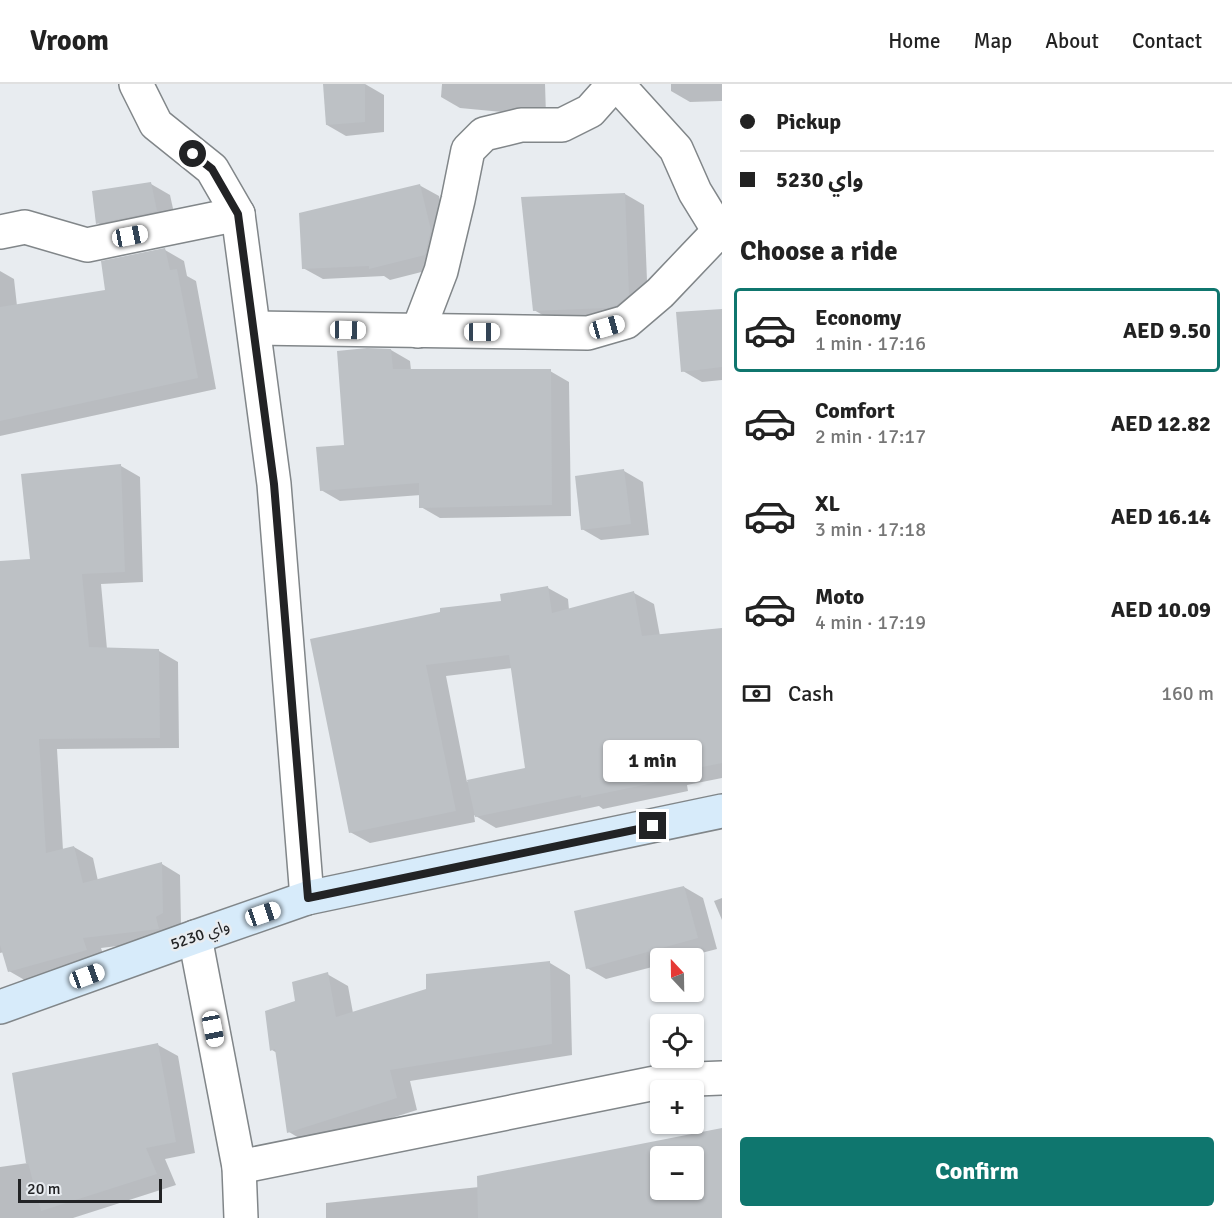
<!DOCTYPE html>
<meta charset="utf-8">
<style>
:root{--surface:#fff;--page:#f6f6f6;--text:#222;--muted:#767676;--line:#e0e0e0;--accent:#0f766e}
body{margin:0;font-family:Signika,"Noto Sans Arabic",sans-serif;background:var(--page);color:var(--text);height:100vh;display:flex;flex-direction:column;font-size:22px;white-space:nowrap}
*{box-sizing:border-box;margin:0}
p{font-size:20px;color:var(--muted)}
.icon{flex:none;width:33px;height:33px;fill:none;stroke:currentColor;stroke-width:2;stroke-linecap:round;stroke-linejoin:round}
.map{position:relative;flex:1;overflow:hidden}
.details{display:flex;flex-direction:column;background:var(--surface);width:510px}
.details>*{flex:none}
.hud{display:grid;align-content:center;height:132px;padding:0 18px;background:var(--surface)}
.needle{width:39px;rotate:338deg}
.tools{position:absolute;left:650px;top:864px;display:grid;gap:12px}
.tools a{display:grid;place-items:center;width:54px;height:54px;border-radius:6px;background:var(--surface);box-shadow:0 2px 4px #0004;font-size:30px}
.scale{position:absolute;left:18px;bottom:15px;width:144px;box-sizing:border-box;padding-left:6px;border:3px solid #222325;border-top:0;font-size:16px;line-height:21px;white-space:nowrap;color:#222325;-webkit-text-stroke:4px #e8ecf0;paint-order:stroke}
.end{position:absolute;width:27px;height:27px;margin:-14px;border:8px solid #222325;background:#fff;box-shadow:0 0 0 3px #fff}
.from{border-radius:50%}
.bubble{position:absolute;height:42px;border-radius:6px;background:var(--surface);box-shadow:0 2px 4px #0004;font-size:20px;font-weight:700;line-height:42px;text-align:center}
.car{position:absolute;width:18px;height:36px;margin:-18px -9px;border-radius:8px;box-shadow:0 0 4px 2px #0007;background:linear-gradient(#fff 24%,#345 0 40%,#fff 0 76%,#345 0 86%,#fff 0)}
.hud b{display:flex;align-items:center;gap:21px;height:57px;font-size:22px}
.hud b+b{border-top:2px solid var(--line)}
.hud i{width:15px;height:15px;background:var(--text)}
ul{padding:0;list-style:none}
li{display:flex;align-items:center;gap:18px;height:84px;margin:0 12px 9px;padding:0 6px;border:3px solid transparent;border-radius:6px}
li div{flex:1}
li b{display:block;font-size:22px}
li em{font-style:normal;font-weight:700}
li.current{border-color:var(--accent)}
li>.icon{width:54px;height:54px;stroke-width:1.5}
h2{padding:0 18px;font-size:27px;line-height:72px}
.pay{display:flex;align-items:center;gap:15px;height:66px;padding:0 18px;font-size:22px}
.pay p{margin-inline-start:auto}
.primary-button{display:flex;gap:12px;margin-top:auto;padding:12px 18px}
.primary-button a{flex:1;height:69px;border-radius:6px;background:var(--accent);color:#fff;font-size:24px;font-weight:700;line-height:69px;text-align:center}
header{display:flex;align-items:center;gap:36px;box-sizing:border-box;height:84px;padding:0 30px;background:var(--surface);border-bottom:2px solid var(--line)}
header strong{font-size:28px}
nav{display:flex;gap:33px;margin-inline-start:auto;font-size:21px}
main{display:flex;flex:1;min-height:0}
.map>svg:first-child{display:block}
.shadow{fill:#0003;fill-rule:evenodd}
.building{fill:#bdc1c5;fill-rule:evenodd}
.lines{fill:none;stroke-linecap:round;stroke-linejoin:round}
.street-casing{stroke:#818689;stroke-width:36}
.secondary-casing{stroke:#818689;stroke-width:36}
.street{stroke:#fff;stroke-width:33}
.secondary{stroke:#d7ebfa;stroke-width:33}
.route{stroke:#222325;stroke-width:8}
.labels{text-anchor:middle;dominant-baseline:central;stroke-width:5;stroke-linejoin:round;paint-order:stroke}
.street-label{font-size:16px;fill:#222325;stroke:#e8ecf0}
</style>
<header>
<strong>Vroom</strong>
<nav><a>Home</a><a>Map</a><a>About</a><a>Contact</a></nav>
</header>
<main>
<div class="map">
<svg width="722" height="1134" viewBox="0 0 722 1134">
<rect width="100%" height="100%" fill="#e8ecf0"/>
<g class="shadow">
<polygon points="325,0 365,0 384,11 384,48 346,52 327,41"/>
<polygon points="442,0 545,0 546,32 460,24 441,13"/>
<polygon points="671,0 722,0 722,17 690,18 671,7"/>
<polygon points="151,100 170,111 176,138 117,150 98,139"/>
<polygon points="419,101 439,112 450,158 445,182 390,196 384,192 323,195 303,184"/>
<polygon points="625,110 644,121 648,222 636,231 553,237 534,226"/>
<polygon points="165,166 184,177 187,192 196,197 216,305 0,352 0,187 14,195 17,222 107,207"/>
<polygon points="722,227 722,296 702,298 683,287 678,230"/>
<polygon points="391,266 410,277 411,286 550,287 569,298 571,432 440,434 421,423 421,411 340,417 321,406 346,362"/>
<polygon points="121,382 140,393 143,498 101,500 107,565 159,567 178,578 179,664 57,665 63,766 74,763 93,774 98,797 162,780 180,791 181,840 175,843 177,855 101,864 105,876 28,898 9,887 4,868 0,869 0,515"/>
<polygon points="624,387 643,398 649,451 601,456 582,445"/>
<path d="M548,504L568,515L569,526L634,509L654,520L660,552L722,546V694L687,701L688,707L603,725L599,722L496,744L474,731L475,738L370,759L350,748L312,556L502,519ZM512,584L526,686L467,698L446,592Z"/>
<polygon points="684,803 703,814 717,865 682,874 660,874 660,881 606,895 587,884"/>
<polygon points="722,814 722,836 714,817"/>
<polygon points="550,879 570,891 572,971 410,997 417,1026 309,1060 289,1048 277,969 272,966 297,918 327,890 348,902 353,929"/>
<polygon points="158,961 178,972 195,1069 165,1075 176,1101 73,1134 0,1134 0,1083 28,1079 14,990"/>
<path d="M720,1046L722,1047V1134H326V1119L479,1103ZM660,1072H693V1106H660Z"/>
</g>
<g class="building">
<polygon points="323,0 365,0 365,38 326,41"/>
<polygon points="151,98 157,127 96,140 92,107"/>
<polygon points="420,100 431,146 425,171 369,185 369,182 302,185 299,129"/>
<polygon points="625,109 629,211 617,221 607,224 533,227 521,113"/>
<polygon points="165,164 170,186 177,185 198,294 0,337 0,223 105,206 101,177"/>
<polygon points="722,225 722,283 681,288 676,228"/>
<polygon points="367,264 391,265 393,285 551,285 552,421 419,424 419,399 320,407 316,363 344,361 337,267"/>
<polygon points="121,380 125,488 82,490 89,563 159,565 160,654 39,655 46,769 74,762 83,799 162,778 163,829 156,833 159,845 83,854 87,866 8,888 0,861 0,477 30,475 21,390"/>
<polygon points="624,385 631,440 581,446 575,392"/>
<polygon points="548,502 552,529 634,507 642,552 722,544 722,679 667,690 668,696 581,714 581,711 475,733 467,696 525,684 509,571 426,581 456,727 349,749 310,555 440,528 440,524 501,517 500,510"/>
<polygon points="684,802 698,854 586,885 574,827"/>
<polygon points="550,877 552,960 390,986 397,1014 287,1049 275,965 270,967 265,927 295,917 292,898 328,888 336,933 426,905 426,890"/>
<polygon points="158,959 176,1058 146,1064 157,1090 41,1127 28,1079 26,1079 12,989"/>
<path d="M722,1044V1134H478L477,1092ZM660,1072H693V1106H660Z"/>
</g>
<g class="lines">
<defs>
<g id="street">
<polyline points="136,0 156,40 212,85 238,130 274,400 307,814"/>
<polyline points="617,0 676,65 695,108 719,147 722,148"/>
<polyline points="0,148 25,143 87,161 238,130"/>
<polyline points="254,244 588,249 626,238 660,209 719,147"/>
<polyline points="418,247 441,187 458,116 468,66 484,50 521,41 562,41 590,27 614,0"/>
<polyline points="195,853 239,1083 241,1134"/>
<polyline points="239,1083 670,996 722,994"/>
</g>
<polyline id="secondary" points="0,923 195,853 307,814 722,727"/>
</defs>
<use href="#street" class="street-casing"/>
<use href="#secondary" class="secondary-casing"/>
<use href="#street" class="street"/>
<use href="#secondary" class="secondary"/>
</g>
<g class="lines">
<polyline class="route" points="193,70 212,85 238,130 274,400 308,814 653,742"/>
</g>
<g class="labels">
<g class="street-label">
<text transform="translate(200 851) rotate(-19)">واي 5230</text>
</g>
</g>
</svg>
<div class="tools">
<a><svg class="needle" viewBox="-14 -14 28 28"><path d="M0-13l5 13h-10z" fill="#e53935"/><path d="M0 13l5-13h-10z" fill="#767676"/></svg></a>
<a><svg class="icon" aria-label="locate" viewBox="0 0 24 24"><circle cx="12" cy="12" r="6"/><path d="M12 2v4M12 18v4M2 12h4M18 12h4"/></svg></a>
<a>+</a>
<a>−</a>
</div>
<div class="scale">20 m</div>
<i class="end from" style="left:193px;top:70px"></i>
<i class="end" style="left:653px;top:742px"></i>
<div class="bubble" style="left:603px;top:656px;width:99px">1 min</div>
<i class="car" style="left:130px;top:152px;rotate:79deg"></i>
<i class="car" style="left:607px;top:243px;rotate:74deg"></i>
<i class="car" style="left:348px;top:246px;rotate:91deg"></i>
<i class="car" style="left:482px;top:248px;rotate:90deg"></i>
<i class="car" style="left:263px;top:830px;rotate:71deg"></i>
<i class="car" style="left:87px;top:892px;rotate:70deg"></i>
<i class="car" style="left:213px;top:945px;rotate:169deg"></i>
</div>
<section class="details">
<div class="hud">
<b><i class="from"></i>Pickup</b>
<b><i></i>واي 5230</b>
</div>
<h2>Choose a ride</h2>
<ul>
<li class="current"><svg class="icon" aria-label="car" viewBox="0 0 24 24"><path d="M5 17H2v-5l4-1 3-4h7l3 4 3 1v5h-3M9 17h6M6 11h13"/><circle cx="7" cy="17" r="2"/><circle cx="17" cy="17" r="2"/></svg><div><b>Economy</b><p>1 min · 17:16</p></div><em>AED 9.50</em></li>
<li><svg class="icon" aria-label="car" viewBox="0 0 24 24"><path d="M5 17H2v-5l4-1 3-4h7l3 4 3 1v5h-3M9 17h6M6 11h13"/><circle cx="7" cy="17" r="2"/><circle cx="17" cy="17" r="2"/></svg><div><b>Comfort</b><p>2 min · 17:17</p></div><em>AED 12.82</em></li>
<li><svg class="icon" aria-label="car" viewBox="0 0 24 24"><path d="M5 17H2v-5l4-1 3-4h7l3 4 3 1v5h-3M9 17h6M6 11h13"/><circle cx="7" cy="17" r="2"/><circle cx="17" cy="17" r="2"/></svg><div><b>XL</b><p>3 min · 17:18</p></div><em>AED 16.14</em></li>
<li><svg class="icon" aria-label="car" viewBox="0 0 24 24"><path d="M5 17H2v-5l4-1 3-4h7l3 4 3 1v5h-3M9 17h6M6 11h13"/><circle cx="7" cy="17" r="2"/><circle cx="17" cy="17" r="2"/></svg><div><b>Moto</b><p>4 min · 17:19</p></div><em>AED 10.09</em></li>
</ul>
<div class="pay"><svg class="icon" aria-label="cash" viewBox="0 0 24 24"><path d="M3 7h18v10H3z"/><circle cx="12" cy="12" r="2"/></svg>Cash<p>160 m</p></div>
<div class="primary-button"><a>Confirm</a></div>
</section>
</main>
